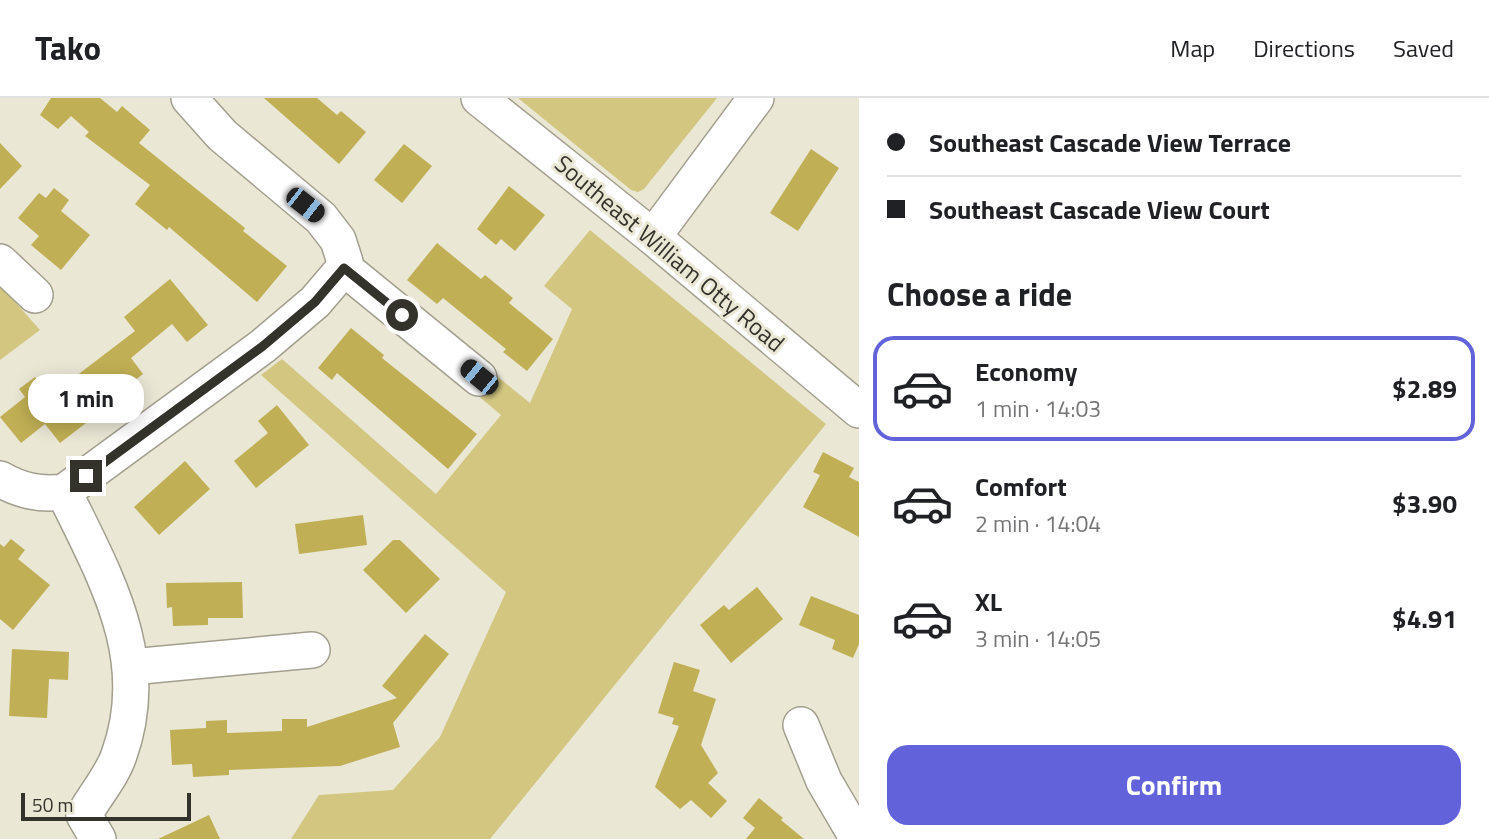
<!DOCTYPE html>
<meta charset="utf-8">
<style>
:root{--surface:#fff;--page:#f2f2f2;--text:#202124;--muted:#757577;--line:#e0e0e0;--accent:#6262db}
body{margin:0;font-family:"Titillium Web",sans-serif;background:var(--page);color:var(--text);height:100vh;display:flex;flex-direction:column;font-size:26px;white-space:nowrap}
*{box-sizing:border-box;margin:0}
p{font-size:23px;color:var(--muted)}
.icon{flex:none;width:38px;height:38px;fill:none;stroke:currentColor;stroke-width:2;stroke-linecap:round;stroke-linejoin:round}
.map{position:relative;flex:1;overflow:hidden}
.details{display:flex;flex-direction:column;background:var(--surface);width:630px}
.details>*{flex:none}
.top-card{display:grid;align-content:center;height:154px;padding:0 28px;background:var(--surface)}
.scale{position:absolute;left:21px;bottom:18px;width:170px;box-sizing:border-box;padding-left:7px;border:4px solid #34332b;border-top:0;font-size:19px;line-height:24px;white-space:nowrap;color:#34332b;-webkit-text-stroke:5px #eae7d5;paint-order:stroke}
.end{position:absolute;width:32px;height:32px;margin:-16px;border:9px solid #34332b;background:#fff;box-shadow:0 0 0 4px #fff}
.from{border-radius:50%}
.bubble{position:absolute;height:49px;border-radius:21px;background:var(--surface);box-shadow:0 4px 18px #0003;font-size:23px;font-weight:700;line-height:49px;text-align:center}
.car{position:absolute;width:21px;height:42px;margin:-21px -10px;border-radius:9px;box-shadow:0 0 5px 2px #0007;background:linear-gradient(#222 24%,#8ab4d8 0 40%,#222 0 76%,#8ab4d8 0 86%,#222 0)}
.top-card b{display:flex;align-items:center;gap:24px;height:66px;font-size:26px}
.top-card b+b{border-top:2px solid var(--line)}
.top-card i{width:18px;height:18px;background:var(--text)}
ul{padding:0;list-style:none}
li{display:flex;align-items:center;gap:21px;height:105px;margin:0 14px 10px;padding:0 14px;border:4px solid transparent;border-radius:21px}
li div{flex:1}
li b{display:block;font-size:26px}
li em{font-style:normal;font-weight:700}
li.selected{border-color:var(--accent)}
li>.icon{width:63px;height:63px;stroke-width:1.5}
h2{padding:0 28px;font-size:32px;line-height:84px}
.cta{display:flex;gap:14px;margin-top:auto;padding:14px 28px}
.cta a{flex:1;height:80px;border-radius:21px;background:var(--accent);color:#fff;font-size:28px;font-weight:700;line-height:80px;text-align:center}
header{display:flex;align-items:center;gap:42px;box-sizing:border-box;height:98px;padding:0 35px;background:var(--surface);border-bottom:2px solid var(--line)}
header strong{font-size:33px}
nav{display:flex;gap:38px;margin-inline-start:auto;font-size:24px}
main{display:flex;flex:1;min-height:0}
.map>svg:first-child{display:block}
.green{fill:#d3c680}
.building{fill:#c0af54}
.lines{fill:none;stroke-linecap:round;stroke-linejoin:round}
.minor-casing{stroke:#a29f8e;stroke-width:38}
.minor{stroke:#fff;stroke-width:35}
.route{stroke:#34332b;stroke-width:9}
.labels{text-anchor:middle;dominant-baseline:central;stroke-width:6;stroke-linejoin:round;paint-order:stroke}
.street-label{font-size:24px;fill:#34332b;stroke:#eae7d5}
</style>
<header>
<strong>Tako</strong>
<nav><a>Map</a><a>Directions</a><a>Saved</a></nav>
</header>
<main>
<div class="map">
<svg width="859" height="741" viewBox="0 0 859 741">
<rect width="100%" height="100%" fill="#eae7d5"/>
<g class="green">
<polygon points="518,0 717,0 644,91 638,94 631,92"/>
<polygon points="590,132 826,326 490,741 291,741 319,697 393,692 440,639 506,494 261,277 282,261 436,396 501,317 476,296 493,275 530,305 572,211 544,188"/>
<polygon points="0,187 40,232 0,262"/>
</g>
<g class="building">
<polygon points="51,0 100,0 117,14 122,8 150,32 139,45 245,130 243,133 287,168 257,204 169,129 167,132 135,106 150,87 85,38 89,34 71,18 58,31 40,17"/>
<polygon points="264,0 317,0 337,17 341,13 366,34 339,66"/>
<polygon points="0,45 22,68 0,91"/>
<polygon points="404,46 432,68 402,105 374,82"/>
<polygon points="811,51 839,70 798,133 770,115"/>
<polygon points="509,88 545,117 515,153 501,141 496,147 477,131"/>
<polygon points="54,90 69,102 61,113 90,137 61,172 31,147 39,138 18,120 39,95 46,100"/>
<polygon points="437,145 481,181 485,177 513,200 509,205 553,241 527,273 503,254 506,251 443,200 437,206 407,182"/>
<polygon points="170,181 208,227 187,244 172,226 131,260 143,276 83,321 86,325 60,345 45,326 21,345 0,319 25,299 19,291 35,279 50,298 135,233 124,219"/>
<polygon points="351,230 384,257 382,260 477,336 448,371 337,275 332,282 318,270"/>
<polygon points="277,307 309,347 256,390 234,363 268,335 258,323"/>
<polygon points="823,354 854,370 849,379 859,384 859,439 803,409 820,377 813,374"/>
<polygon points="185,363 210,391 159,437 134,409"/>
<polygon points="363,417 367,447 299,456 295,426"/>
<polygon points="11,441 25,452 18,461 50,487 13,532 0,521 0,446 4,449"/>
<polygon points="393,442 400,442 440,481 406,515 363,472"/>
<polygon points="242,484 243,520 208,520 208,527 173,528 172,509 167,510 166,485"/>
<polygon points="757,489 783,521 731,565 700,527 724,507 729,512"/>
<polygon points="811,498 859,517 859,546 853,560 832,551 835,542 799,527"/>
<polygon points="425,536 449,556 393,625 400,649 340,668 229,672 229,677 193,679 192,666 172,667 170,632 206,630 206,623 227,622 227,635 282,633 282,621 307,621 307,629 397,600 382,588"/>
<polygon points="12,551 69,554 68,582 49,581 47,620 9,618"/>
<polygon points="674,564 700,572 693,593 716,601 701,647 718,675 708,685 727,703 711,720 691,702 680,711 655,689 679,628 672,626 674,620 658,615"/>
<polygon points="759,700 783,720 781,722 804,741 746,741 755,730 743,720"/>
<polygon points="209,717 220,741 158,741"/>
</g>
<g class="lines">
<defs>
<g id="minor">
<polyline points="189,0 222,37 321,120 338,142 345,164 344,170"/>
<polyline points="479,0 653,139 859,312"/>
<polyline points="653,139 756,0"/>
<polyline points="0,164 35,197"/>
<polyline points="344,170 479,280"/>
<path d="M0,381C21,393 40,397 64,394L263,248L315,204L344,170"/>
<path d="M64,394C105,479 154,560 119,657C112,678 95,697 84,717L98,741"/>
<polyline points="131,569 312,552"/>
<polyline points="801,627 824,683 858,741"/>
</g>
</defs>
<use href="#minor" class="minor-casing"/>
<use href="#minor" class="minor"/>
</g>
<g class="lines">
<polyline class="route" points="86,378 263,248 315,204 344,170 402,217"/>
</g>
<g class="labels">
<g class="street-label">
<text transform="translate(670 155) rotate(40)">Southeast William Otty Road</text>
</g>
</g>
</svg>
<div class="scale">50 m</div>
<i class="end from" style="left:402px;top:217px"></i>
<i class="end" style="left:86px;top:378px"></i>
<div class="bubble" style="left:28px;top:276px;width:116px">1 min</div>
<i class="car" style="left:305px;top:107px;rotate:128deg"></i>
<i class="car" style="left:479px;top:279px;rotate:309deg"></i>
</div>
<section class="details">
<div class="top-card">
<b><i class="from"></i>Southeast Cascade View Terrace</b>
<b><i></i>Southeast Cascade View Court</b>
</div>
<h2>Choose a ride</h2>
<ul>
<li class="selected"><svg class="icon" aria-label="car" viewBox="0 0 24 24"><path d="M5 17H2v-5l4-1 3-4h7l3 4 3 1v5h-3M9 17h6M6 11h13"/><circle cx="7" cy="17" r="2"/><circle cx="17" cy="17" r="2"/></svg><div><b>Economy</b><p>1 min · 14:03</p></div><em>$2.89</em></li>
<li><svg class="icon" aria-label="car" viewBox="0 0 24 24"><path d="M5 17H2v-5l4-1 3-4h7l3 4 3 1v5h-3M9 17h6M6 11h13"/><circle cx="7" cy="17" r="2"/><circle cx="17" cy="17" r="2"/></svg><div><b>Comfort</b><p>2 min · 14:04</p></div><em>$3.90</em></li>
<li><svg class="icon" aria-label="car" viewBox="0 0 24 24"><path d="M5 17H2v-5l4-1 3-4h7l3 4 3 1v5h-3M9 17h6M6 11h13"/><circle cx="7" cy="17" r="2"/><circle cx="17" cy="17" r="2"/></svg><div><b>XL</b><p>3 min · 14:05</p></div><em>$4.91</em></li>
</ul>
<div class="cta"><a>Confirm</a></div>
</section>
</main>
